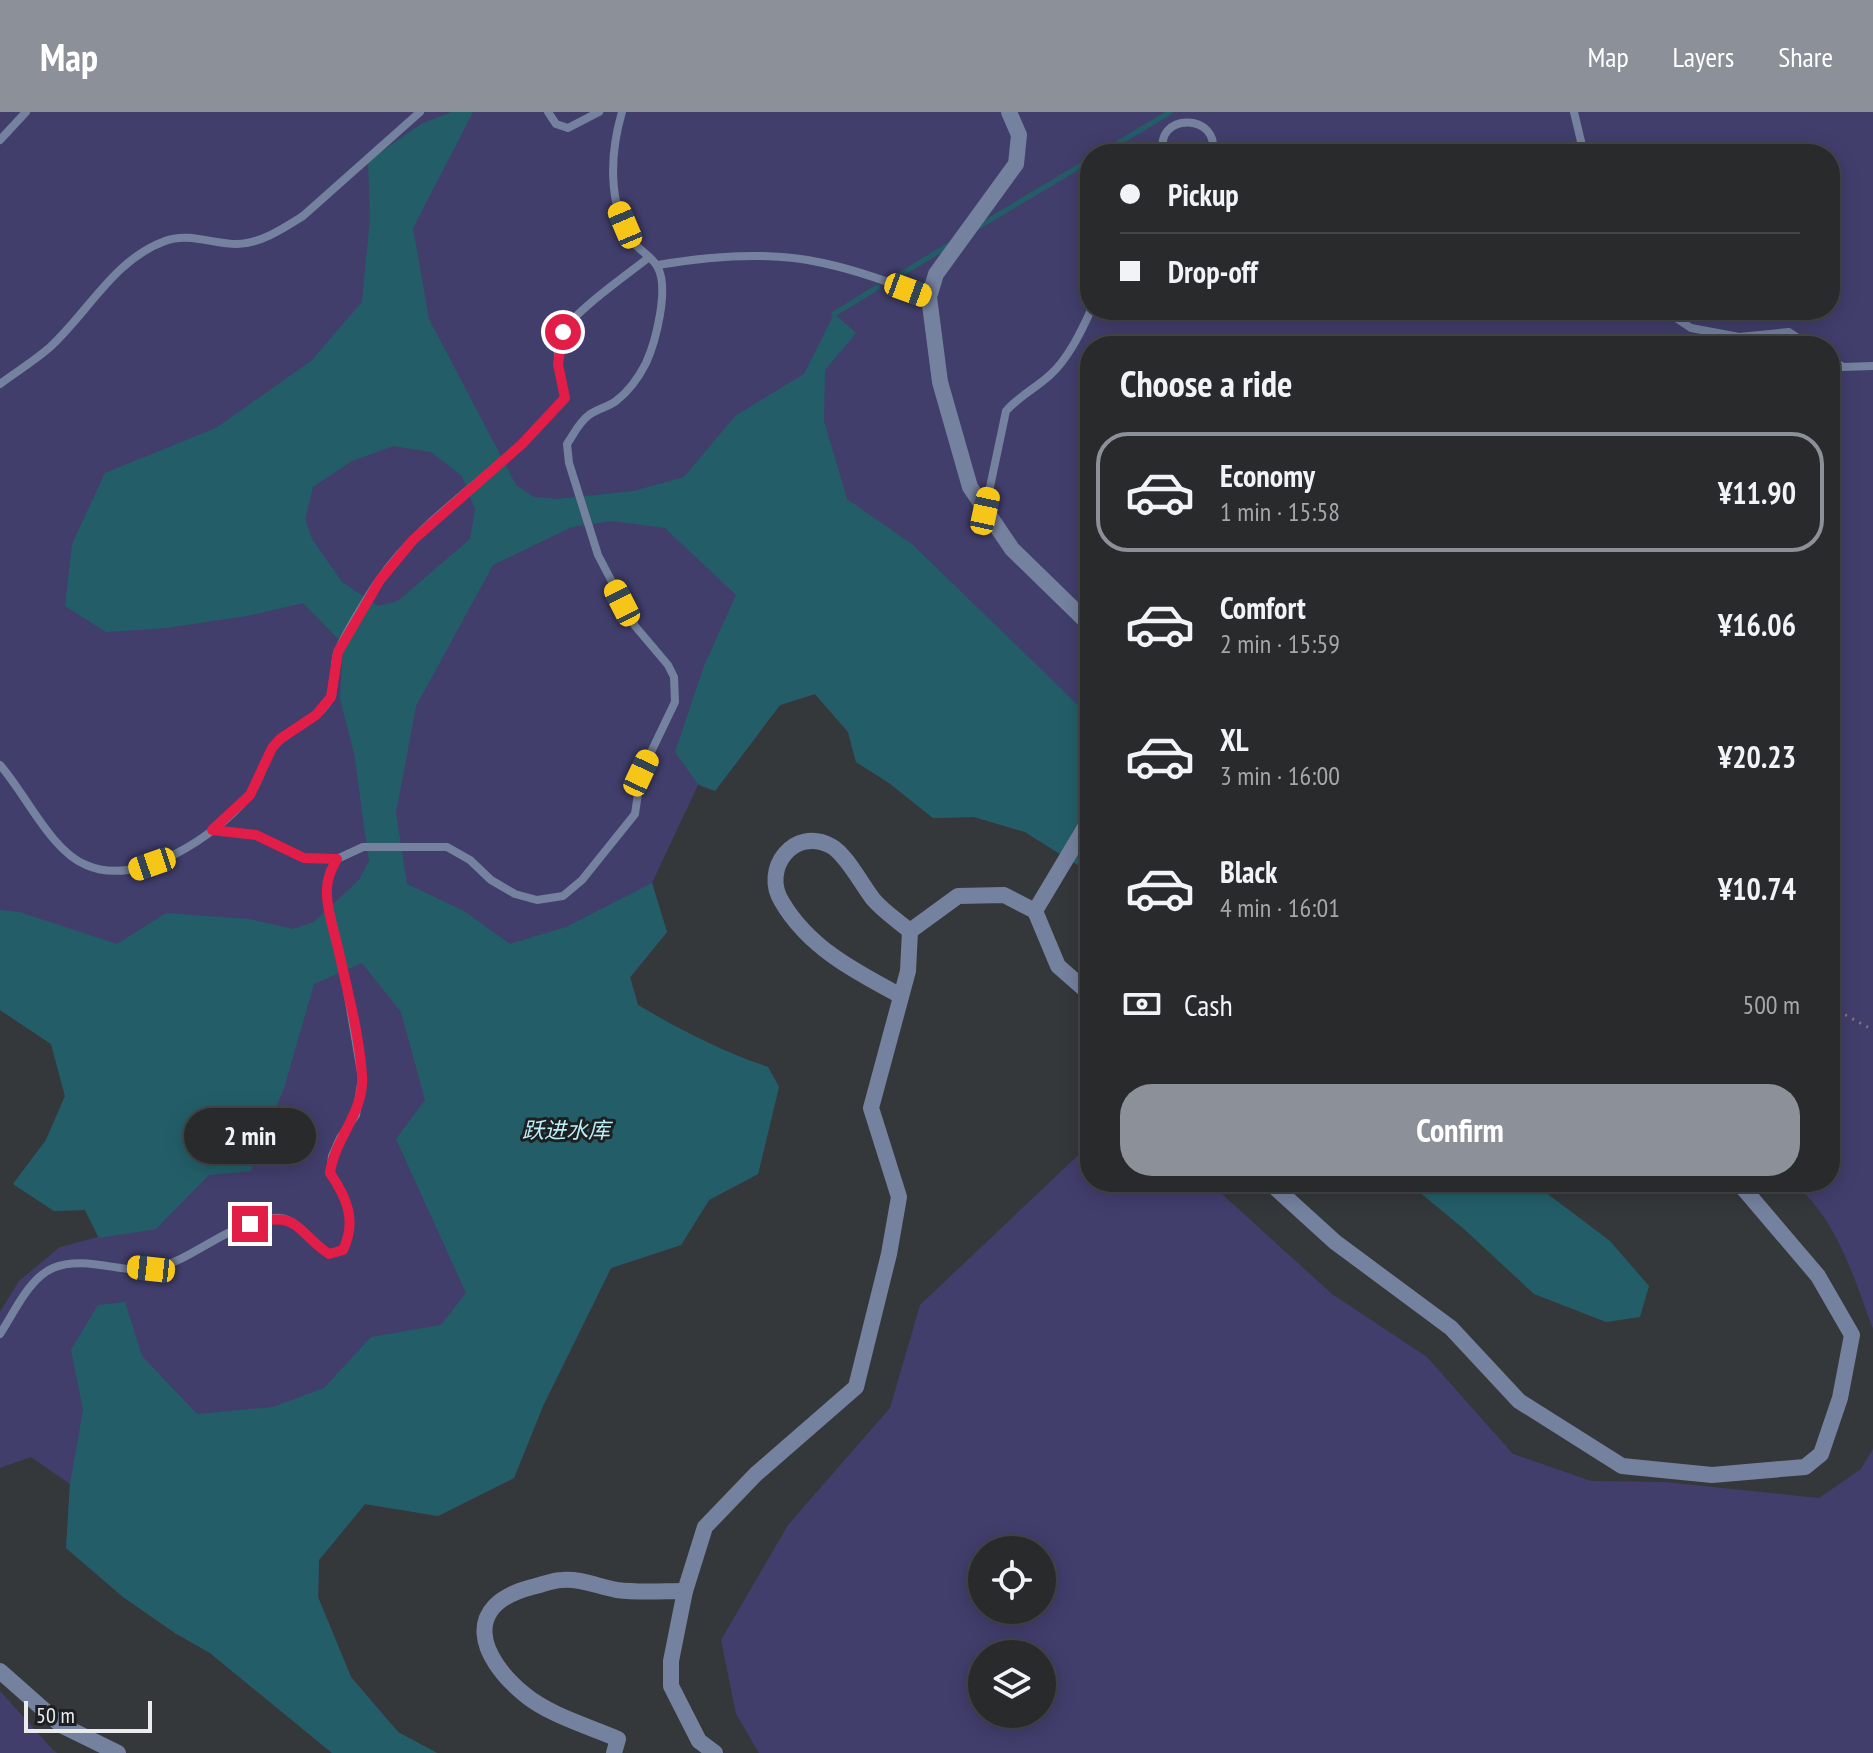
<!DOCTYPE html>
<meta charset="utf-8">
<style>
:root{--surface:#282a2c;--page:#303234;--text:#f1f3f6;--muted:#a5a7a9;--line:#444648;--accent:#8c9099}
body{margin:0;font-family:"PT Sans Narrow","Noto Sans SC",sans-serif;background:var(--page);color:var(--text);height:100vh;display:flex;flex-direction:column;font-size:30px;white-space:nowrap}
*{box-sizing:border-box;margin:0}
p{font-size:26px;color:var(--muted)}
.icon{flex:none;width:44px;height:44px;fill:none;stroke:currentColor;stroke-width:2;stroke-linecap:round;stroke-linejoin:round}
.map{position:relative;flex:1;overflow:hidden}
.sheet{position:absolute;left:1080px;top:224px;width:760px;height:856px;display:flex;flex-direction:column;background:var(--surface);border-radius:32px;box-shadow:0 4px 20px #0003,0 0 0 2px var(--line)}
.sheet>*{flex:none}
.hud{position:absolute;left:1080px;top:32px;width:760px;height:176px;border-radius:32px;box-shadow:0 4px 20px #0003,0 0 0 2px var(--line);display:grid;align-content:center;height:176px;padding:0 40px;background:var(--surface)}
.fabs{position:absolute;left:968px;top:1424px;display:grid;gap:16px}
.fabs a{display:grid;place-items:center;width:88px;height:88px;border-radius:50%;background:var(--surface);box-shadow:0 4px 20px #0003,0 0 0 2px var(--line);font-size:40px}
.scale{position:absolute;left:24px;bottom:20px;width:128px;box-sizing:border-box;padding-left:8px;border:4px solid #e9ebed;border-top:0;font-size:22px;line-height:28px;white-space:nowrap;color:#e9ebed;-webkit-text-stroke:6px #1d1f20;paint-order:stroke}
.end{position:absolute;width:36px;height:36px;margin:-18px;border:10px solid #e11d48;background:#fff;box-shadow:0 0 0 4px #fff}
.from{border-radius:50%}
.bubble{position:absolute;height:56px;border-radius:28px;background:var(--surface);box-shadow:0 4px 20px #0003,0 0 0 2px var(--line);font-size:26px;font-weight:800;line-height:56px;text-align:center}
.car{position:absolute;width:24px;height:48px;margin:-24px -12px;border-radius:10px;box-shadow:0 0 6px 2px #0007;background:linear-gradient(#f5c518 24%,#345 0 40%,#f5c518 0 76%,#345 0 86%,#f5c518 0)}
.hud b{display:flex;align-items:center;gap:28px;height:76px;font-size:30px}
.hud b+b{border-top:2px solid var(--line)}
.hud i{width:20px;height:20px;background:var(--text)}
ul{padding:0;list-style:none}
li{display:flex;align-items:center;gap:24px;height:120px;margin:0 16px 12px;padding:0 24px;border:4px solid transparent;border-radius:32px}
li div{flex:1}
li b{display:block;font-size:30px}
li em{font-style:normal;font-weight:800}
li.selected{border-color:var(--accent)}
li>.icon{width:72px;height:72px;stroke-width:1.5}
h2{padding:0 40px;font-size:36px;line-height:96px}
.pay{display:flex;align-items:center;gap:20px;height:88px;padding:0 40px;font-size:30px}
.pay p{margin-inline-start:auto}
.action{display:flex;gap:16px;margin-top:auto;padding:16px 40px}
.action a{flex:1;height:92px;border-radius:32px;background:var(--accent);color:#fff;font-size:32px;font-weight:800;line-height:92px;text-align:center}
header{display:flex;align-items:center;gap:48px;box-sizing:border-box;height:112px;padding:0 40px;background:var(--accent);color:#fff}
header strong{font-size:38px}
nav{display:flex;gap:44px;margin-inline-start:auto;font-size:28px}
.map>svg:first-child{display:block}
.green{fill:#413e6c;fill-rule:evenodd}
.water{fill:#235e68;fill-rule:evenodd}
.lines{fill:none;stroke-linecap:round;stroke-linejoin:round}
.stream{stroke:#235e68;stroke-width:5}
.path{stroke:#787a7c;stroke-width:3;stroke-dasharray:2 6;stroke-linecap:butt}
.lane{stroke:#75829f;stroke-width:8}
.street{stroke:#75829f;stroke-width:16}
.route{stroke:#e11d48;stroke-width:10}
.labels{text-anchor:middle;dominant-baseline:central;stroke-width:6;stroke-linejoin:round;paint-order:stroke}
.water-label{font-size:22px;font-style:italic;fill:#bbeef7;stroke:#1d1f20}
</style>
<header>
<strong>Map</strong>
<nav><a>Map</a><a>Layers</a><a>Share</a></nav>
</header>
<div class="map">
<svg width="1873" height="1641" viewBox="0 0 1873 1641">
<rect width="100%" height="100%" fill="#35383a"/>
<g class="green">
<path d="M0,0H1873V1217C1854,1166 1836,1103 1791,1070H1830V234H1090V761L1025,720L974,705L933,706L889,671L856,650L848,620L815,582L780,593L715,679L698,673L652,771L667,820L630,866L638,893C680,918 721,939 768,955L779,975L758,1062L709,1088L681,1133L611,1156L543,1294L514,1366L438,1404L365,1392L319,1448L318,1485L351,1565L398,1620L437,1641H332L210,1541L175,1521L123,1485L66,1436L70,1372L31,1345L0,1356V1200L19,1169L60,1135L98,1125L85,1098L54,1099L13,1072L46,1028L65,984L51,932L0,898ZM1090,42H1830V198H1090Z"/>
<path d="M1090,1032V1070H1212L1222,1082L1332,1182L1427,1245L1513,1342L1591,1369L1665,1370L1819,1386L1861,1357L1873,1337V1641H759L736,1602L721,1528L788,1413L890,1296L920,1193ZM1042,1438V1498H982V1438ZM1042,1542V1602H982V1542Z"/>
<polygon points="0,1579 53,1638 57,1641 0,1641"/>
</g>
<g class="water">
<path d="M452,0H473L413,116L429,207L516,373L534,385L557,387L634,379L684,365L735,304L804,262L834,202L856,221L825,258L824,309L847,387L913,433L1090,605V761L1025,720L974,705L933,706L889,671L856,650L848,620L815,582L780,593L715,679L698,672L675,640L704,554L736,483L665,416L612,409L572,415L493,453L416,594L396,701L407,772L464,799L510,832L566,815L652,771L667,820L630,865L638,893C680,918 721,939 768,955L779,975L758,1062L709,1088L681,1133L611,1156L543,1294L514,1366L438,1404L365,1392L319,1448L318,1485L351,1565L398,1620L437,1641H332L210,1541L175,1521L123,1485L66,1436L70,1372L83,1298L71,1238L98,1193L125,1190L142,1244L197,1302L273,1295L324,1276L371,1225L441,1213L466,1181L396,1027L425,988L401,900L362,851L314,872L284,976L251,1059L209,1063L156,1117L99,1126L85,1098L54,1099L13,1072L46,1028L65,984L51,932L0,898V798L19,800L117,832L166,801L248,807L293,817L314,810L359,768L369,749L354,641L340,587L343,532L303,491L247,504L166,516L106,520L65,494L72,432L105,361L216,316L311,249L362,190L370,106L368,49L421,12ZM393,334L431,340L462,364L475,397L470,427L398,489L378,494L342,470L312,427L305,407L313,375L352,349Z"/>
<polygon points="1407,1070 1539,1070 1541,1077 1610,1129 1649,1174 1640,1205 1606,1210 1534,1182 1464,1117"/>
</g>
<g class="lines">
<g class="stream">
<polyline points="1100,42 1170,0"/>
<polyline points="978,115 1090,48"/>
<polyline points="898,164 949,133"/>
<polyline points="834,202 878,175"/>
</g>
<polyline class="path" points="1830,899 1840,900 1873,918"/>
<g class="lane">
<polyline points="548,0 556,12 568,16 599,0"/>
<polyline points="1574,0 1584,42"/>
<polyline points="0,28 26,0"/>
<path d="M1164,42C1152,0 1222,0 1212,42"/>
<path d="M658,153C710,144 771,139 823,151C860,159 894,172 929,185"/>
<polyline points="1664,198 1691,216 1739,225 1789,220 1810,234"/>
<polyline points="1830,247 1843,255 1873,254"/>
<path d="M0,272C16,260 34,249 49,236C88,201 113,148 165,129C188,120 213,132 237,132C260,132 284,116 303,104L420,0"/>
<path d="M986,394L1006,299C1019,284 1036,276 1050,263C1068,247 1081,220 1091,198"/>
<path d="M0,653C25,681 51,739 86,753C139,776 216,724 249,684C262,668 263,645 277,631C293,614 322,607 331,584C336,571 333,555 337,542C342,527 369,482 379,468C416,415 472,377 519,334C535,320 550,302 565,286C561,266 552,239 564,219C575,199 628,162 648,146"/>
<polyline points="212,718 256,723 304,746 337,747"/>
<path d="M0,1222C14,1201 29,1166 53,1156C87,1142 126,1164 157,1156C193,1146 217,1121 256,1110C263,1108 273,1105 280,1106C299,1108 313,1132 329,1142L343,1138C357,1109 347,1086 330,1061L332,1044L340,1026L356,1003L362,966L347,878L326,782L330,759L337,747L363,735H447L470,748L491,768L515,782L537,788L563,784L582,768L635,702L641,661L675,590L674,565L668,553L635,514L598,443L569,351L567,332C574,322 579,310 589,303C597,297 608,295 616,289C629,279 639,265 646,251C656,229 669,177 658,156C654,146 640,139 633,130C607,93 610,41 622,0"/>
</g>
<g class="street">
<polyline points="1009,0 1019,23 1016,52 936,162 929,185 940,270 970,375 1012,437 1090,513"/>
<polyline points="1035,799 1090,707"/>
<path d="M901,884C856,860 809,836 782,790C761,757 794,714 831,734C846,742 862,773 873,787C883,799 898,809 910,819"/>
<polyline points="1269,1070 1335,1130 1451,1216 1519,1289 1622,1354 1712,1363 1805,1355 1821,1342 1840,1286 1852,1223 1818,1164 1738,1070"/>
<polyline points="0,1559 61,1613 118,1641"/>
<path d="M614,1641L618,1627C588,1614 549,1603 524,1582C478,1544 462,1493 532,1475C542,1473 552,1468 562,1468C580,1466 599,1475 617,1478C639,1481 662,1479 685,1479"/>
<polyline points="715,1641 699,1629 671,1574 671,1549 685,1479 705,1415 756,1362 856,1275 889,1142 899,1085 871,996 908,859 910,819 958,784 1004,783 1035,799 1058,854 1090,882"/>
</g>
</g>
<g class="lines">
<path class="route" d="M250,1112C299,1098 294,1118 329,1142L343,1138C357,1109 347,1086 330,1061C335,1025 365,1000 362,963C359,921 347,877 338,836C334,819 327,799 327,782C326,769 331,757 337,747L304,746L256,723L212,718L250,683L272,636L280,627L316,603L331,585L338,540L380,468L413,428L522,332L565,286L558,252L563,220"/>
</g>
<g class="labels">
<g class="water-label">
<text x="566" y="1018">跃进水库</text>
</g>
</g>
</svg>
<div class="fabs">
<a><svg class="icon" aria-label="locate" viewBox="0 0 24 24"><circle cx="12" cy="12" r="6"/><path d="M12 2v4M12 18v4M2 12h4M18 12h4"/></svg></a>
<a><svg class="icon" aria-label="layers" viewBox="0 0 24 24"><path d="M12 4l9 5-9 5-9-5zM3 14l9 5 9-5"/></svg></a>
</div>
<div class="scale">50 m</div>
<i class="end from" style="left:563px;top:220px"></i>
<i class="end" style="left:250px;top:1112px"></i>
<div class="bubble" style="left:184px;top:996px;width:132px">2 min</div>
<i class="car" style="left:625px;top:113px;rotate:337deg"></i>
<i class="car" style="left:908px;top:178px;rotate:110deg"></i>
<i class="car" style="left:985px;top:399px;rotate:12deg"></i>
<i class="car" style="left:622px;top:491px;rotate:333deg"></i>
<i class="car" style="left:641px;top:661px;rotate:25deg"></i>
<i class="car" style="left:152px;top:752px;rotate:251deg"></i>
<i class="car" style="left:151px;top:1157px;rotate:276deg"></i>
<div class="hud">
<b><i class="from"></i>Pickup</b>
<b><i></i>Drop-off</b>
</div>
<section class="sheet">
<h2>Choose a ride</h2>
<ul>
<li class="selected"><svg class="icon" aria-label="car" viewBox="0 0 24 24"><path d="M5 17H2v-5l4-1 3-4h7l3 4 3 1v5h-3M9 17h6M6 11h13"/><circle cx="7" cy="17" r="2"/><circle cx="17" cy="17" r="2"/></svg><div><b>Economy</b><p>1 min · 15:58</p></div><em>¥11.90</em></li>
<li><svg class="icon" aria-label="car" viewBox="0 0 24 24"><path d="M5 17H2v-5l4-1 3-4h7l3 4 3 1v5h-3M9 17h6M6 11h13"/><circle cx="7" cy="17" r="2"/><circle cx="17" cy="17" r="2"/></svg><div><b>Comfort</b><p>2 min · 15:59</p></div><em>¥16.06</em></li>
<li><svg class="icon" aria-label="car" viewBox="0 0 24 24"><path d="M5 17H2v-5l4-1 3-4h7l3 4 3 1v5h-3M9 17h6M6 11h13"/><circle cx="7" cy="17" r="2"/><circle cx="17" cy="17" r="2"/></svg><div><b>XL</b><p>3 min · 16:00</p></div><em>¥20.23</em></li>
<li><svg class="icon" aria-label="car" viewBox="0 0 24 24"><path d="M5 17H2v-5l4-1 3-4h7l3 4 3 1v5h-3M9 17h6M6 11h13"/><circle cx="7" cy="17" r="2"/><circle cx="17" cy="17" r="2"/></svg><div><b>Black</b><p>4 min · 16:01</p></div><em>¥10.74</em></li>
</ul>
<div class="pay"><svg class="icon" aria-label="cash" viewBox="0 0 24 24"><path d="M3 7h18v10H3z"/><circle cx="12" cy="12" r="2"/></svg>Cash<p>500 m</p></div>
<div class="action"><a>Confirm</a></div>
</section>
</div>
